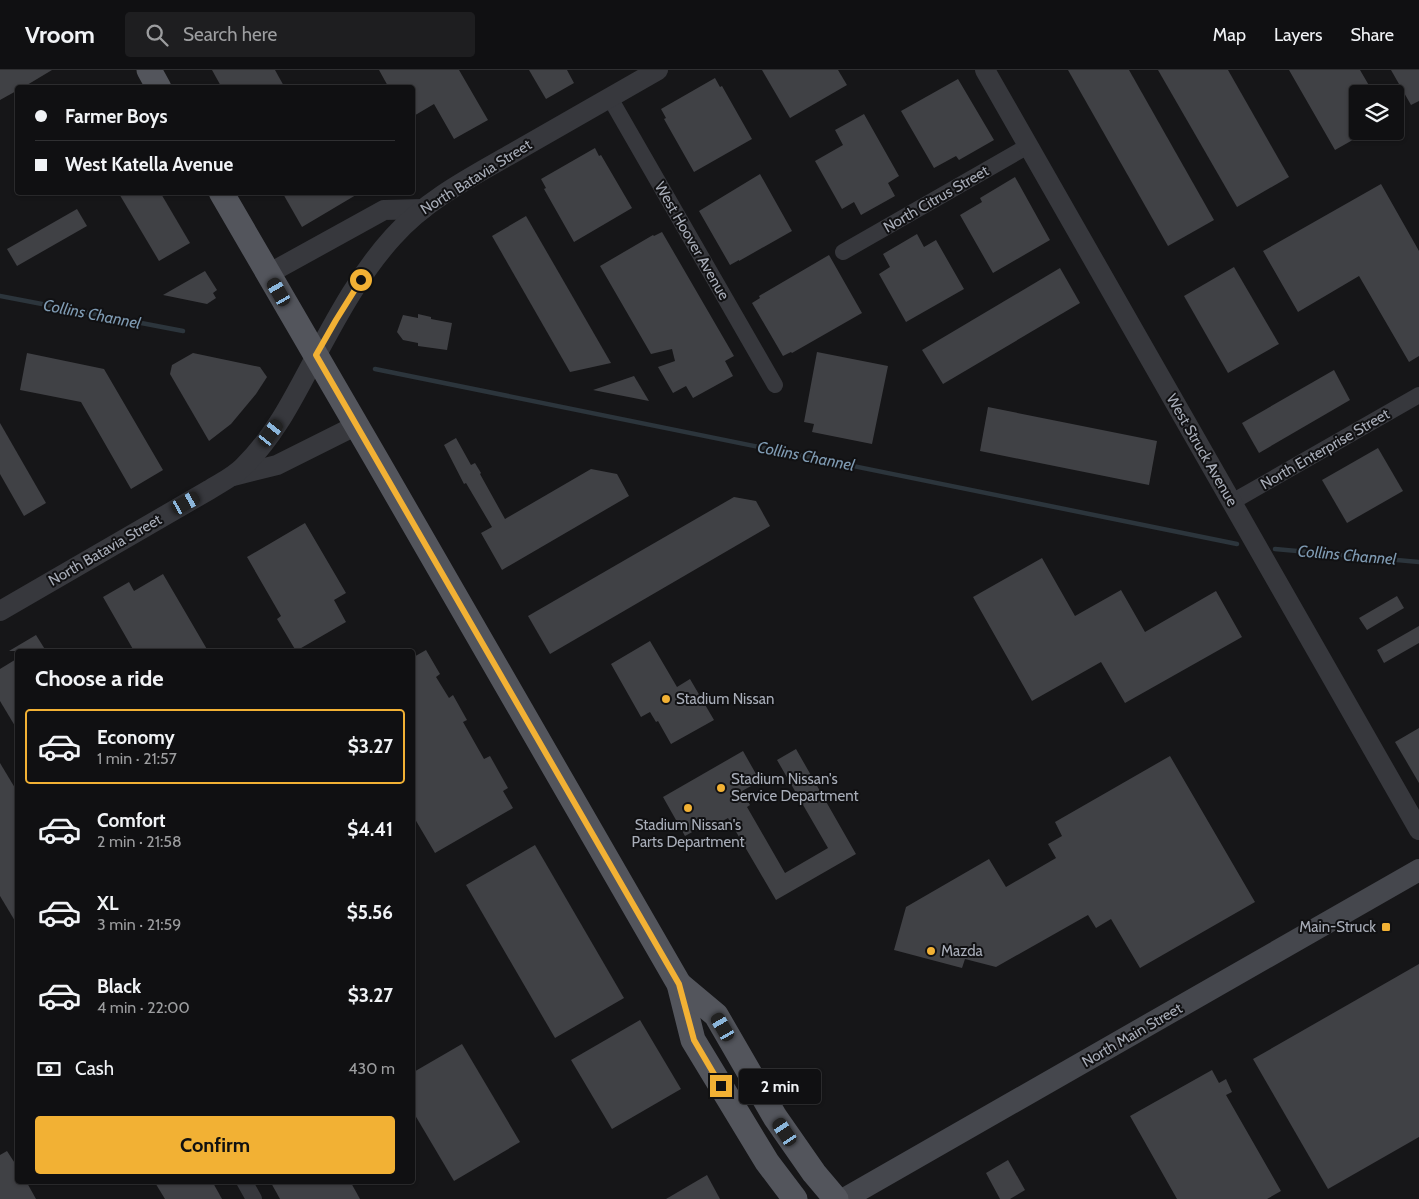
<!DOCTYPE html>
<meta charset="utf-8">
<style>
:root{--surface:#101012;--page:#1e1e20;--text:#f1f3f6;--muted:#9c9d9f;--line:#303032;--accent:#f2b134}
body{margin:0;font-family:Cabin,sans-serif;background:var(--page);color:var(--text);height:100vh;display:flex;flex-direction:column;font-size:19px;white-space:nowrap}
*{box-sizing:border-box;margin:0}
p{font-size:16px;color:var(--muted)}
.icon{flex:none;width:28px;height:28px;fill:none;stroke:currentColor;stroke-width:2;stroke-linecap:round;stroke-linejoin:round}
.map{position:relative;flex:1;overflow:hidden}
.details{position:absolute;left:15px;top:579px;width:400px;height:535px;display:flex;flex-direction:column;background:var(--surface);border-radius:5px;box-shadow:0 1px 4px #0004,0 0 0 1px var(--line)}
.details>*{flex:none}
.hud{position:absolute;left:15px;top:15px;width:400px;height:110px;border-radius:5px;box-shadow:0 1px 4px #0004,0 0 0 1px var(--line);display:grid;align-content:center;height:110px;padding:0 20px;background:var(--surface)}
.fabs{position:absolute;left:1349px;top:15px;display:grid;gap:10px}
.fabs a{display:grid;place-items:center;width:55px;height:55px;border-radius:5px;background:var(--surface);box-shadow:0 1px 4px #0004,0 0 0 1px var(--line);font-size:25px}
.end{position:absolute;width:22px;height:22px;margin:-11px;border:6px solid #f2b134;background:#111;box-shadow:0 0 0 2px #111}
.from{border-radius:50%}
.bubble{position:absolute;height:35px;border-radius:5px;background:var(--surface);box-shadow:0 1px 4px #0004,0 0 0 1px var(--line);font-size:16px;font-weight:700;line-height:35px;text-align:center}
.car{position:absolute;width:15px;height:30px;margin:-15px -8px;border-radius:6px;box-shadow:0 0 4px 1px #0007;background:linear-gradient(#222 24%,#8ab4d8 0 40%,#222 0 76%,#8ab4d8 0 86%,#222 0)}
.hud b{display:flex;align-items:center;gap:18px;height:48px;font-size:19px}
.hud b+b{border-top:1px solid var(--line)}
.hud i{width:12px;height:12px;background:var(--text)}
ul{padding:0;list-style:none}
li{display:flex;align-items:center;gap:15px;height:75px;margin:0 10px 8px;padding:0 10px;border:2px solid transparent;border-radius:5px}
li div{flex:1}
li b{display:block;font-size:19px}
li em{font-style:normal;font-weight:700}
li.selected{border-color:var(--accent)}
li>.icon{width:45px;height:45px;stroke-width:1.5}
h2{padding:0 20px;font-size:22px;line-height:60px}
.pay{display:flex;align-items:center;gap:12px;height:55px;padding:0 20px;font-size:19px}
.pay p{margin-inline-start:auto}
.primary-button{display:flex;gap:10px;margin-top:auto;padding:10px 20px}
.primary-button a{flex:1;height:58px;border-radius:5px;background:var(--accent);color:#111;font-size:20px;font-weight:700;line-height:58px;text-align:center}
header{display:flex;align-items:center;gap:30px;box-sizing:border-box;height:70px;padding:0 25px;background:var(--surface);border-bottom:1px solid var(--line)}
header strong{font-size:24px}
nav{display:flex;gap:28px;margin-inline-start:auto;font-size:18px}
.search{width:350px;height:45px;background:var(--page);display:flex;align-items:center;gap:12px;box-sizing:border-box;padding:0 18px;border-radius:5px;color:var(--muted);font-size:19px}
.map>svg:first-child{display:block}
.lines{fill:none;stroke-linecap:round;stroke-linejoin:round}
.stream{stroke:#2c353c;stroke-width:4.5}
.building{fill:#404145}
.minor{stroke:#37383d;stroke-width:16}
.tertiary{stroke:#37383d;stroke-width:20}
.secondary{stroke:#45474d;stroke-width:22}
.primary{stroke:#53555c;stroke-width:25}
.route{stroke:#f2b134;stroke-width:6}
.poi-dot{fill:#f2b134;stroke:#111113;stroke-width:2}
.labels{text-anchor:middle;dominant-baseline:central;stroke-width:4;stroke-linejoin:round;paint-order:stroke}
.street-label{font-size:15px;fill:#a8adb8;stroke:#111113}
.poi-label{font-size:15px;fill:#a8adb8;stroke:#111113;text-anchor:start}
.water-label{font-size:16px;font-style:italic;fill:#7f9bb3;stroke:#111113}
</style>
<header>
<strong>Vroom</strong>
<div class="search"><svg class="icon" aria-label="search" viewBox="0 0 24 24"><circle cx="10" cy="10" r="6"/><path d="M15 15l6 6"/></svg>Search here</div>
<nav><a>Map</a><a>Layers</a><a>Share</a></nav>
</header>
<div class="map">
<svg width="1419" height="1129" viewBox="0 0 1419 1129">
<rect width="100%" height="100%" fill="#161618"/>
<g class="lines">
<g class="stream">
<polyline points="0,226 183,261"/>
<polyline points="375,299 1237,474"/>
<polyline points="1275,479 1419,492"/>
</g>
</g>
<g class="building">
<polygon points="0,0 52,0 22,18 18,18 18,20 0,30"/>
<polygon points="212,0 275,0 285,18 222,18"/>
<polygon points="379,0 459,0 488,50 454,69 434,34 412,47 412,18 389,18"/>
<polygon points="529,0 567,0 574,13 546,29"/>
<polygon points="762,0 838,0 847,15 790,48"/>
<polygon points="1068,0 1129,0 1214,150 1168,176"/>
<polygon points="1158,0 1228,0 1289,107 1237,137"/>
<polygon points="1289,0 1360,0 1374,24 1358,24 1358,67 1335,80"/>
<polygon points="1391,0 1419,0 1419,31 1411,35"/>
<polygon points="715,8 720,17 722,16 752,69 694,102 664,49 666,48 661,39"/>
<polygon points="958,9 994,70 959,90 956,86 934,98 901,41"/>
<polygon points="864,44 899,106 888,113 895,126 861,145 854,132 842,139 815,91 843,75 835,60"/>
<polygon points="595,78 599,86 601,85 632,138 574,172 544,119 546,118 541,109"/>
<polygon points="760,104 792,161 739,191 739,190 730,195 699,141"/>
<polygon points="1015,107 1050,170 993,203 960,145 982,132 980,128"/>
<polygon points="1381,114 1419,181 1419,286 1409,292 1359,206 1298,242 1263,181"/>
<polygon points="118,122 160,122 190,173 159,191"/>
<polygon points="282,122 361,122 302,157"/>
<polygon points="77,139 87,156 17,196 7,179"/>
<polygon points="526,146 611,293 570,302 492,166"/>
<polygon points="662,162 734,286 725,291 733,306 693,328 686,316 673,323 658,297 675,291 672,279 651,284 600,196 653,165 654,166"/>
<polygon points="917,164 924,177 936,170 964,219 906,252 879,204 890,197 883,184"/>
<polygon points="829,185 862,243 792,283 791,282 783,286 752,233 760,228 759,226"/>
<polygon points="1234,197 1279,274 1228,303 1184,226"/>
<polygon points="1060,198 1080,233 943,314 922,280"/>
<polygon points="205,201 217,220 213,223 216,228 207,234 163,225"/>
<polygon points="418,244 431,247 431,249 452,253 447,280 418,276 418,273 403,270 397,262 403,245 418,248"/>
<polygon points="817,282 888,296 872,374 812,362 814,354 804,352"/>
<polygon points="27,283 104,299 163,400 131,419 81,332 20,320"/>
<polygon points="193,283 260,297 267,307 256,324 231,354 209,371 170,304 172,295"/>
<polygon points="1334,300 1350,330 1259,383 1242,353"/>
<polygon points="634,306 649,331 593,320"/>
<polygon points="988,337 1157,371 1149,415 980,381"/>
<polygon points="0,353 46,433 24,446 0,404"/>
<polygon points="456,368 471,395 475,393 481,403 480,404 505,449 591,399 617,404 629,426 502,500 481,463 492,457 466,413 464,414 444,375"/>
<polygon points="1378,378 1403,421 1347,453 1322,410"/>
<polygon points="734,427 756,431 770,456 550,584 528,546"/>
<polygon points="305,453 346,523 334,530 346,552 296,581 277,549 281,546 247,487"/>
<polygon points="1042,488 1075,546 1121,520 1145,562 1216,521 1242,567 1125,633 1101,592 1032,631 973,527"/>
<polygon points="163,504 208,581 134,581 103,527 129,512 134,521"/>
<polygon points="1397,526 1404,538 1367,560 1359,548"/>
<polygon points="1419,556 1419,573 1384,593 1377,580"/>
<polygon points="36,565 46,581 9,581"/>
<polygon points="650,571 677,617 690,609 714,650 671,674 658,651 656,652 650,642 641,647 611,594"/>
<polygon points="426,580 440,604 436,607 449,628 453,625 467,650 463,652 484,689 490,686 508,718 503,721 513,738 435,783 412,744 412,588"/>
<polygon points="18,588 18,661 0,631 0,599"/>
<polygon points="1419,658 1419,713 1395,672"/>
<polygon points="796,679 856,784 776,830 728,748 717,754 714,750 685,766 663,727 743,681 760,711 742,721 750,735 747,737 785,803 828,778 777,690"/>
<polygon points="1170,686 1255,832 1140,898 1111,849 1096,858 1088,845 996,897 965,889 962,898 894,880 906,837 989,789 1006,817 1056,788 1048,774 1062,766 1055,752"/>
<polygon points="0,693 18,723 18,856 0,826"/>
<polygon points="535,775 624,928 555,968 466,815"/>
<polygon points="1419,894 1419,1067 1328,1119 1253,989"/>
<polygon points="640,950 681,1019 612,1059 571,990"/>
<polygon points="462,974 520,1072 454,1111 412,1040 412,1003"/>
<polygon points="1212,1000 1219,1013 1226,1009 1232,1022 1226,1025 1281,1121 1267,1129 1177,1129 1130,1046"/>
<polygon points="7,1081 18,1098 18,1111 26,1111 36,1129 0,1129 0,1085"/>
<polygon points="1008,1090 1025,1120 1010,1129 1000,1129 986,1103"/>
<polygon points="707,1105 720,1129 666,1129"/>
<polygon points="154,1111 212,1111 222,1129 165,1129"/>
<polygon points="270,1111 350,1111 360,1129 280,1129"/>
</g>
<g class="lines">
<g class="minor">
<polyline points="610,28 775,315"/>
<polyline points="843,182 1028,76"/>
<polyline points="1232,432 1419,325"/>
<polyline points="244,1111 254,1129"/>
</g>
<g class="tertiary">
<polyline points="985,0 1419,760"/>
<polyline points="268,204 384,140 423,139"/>
<polyline points="233,406 277,395 357,355"/>
<path d="M0,541L209,420C220,413 233,407 243,397C277,364 295,324 317,284C339,243 362,201 393,167C426,130 471,107 513,83C561,55 610,28 658,0"/>
</g>
<polyline class="secondary" points="844,1129 1419,800"/>
<g class="primary">
<polyline points="149,0 159,18"/>
<polyline points="221,122 375,387 679,914 693,970 767,1092 795,1129"/>
<polyline points="679,914 716,945 775,1047 814,1103 836,1129"/>
</g>
</g>
<g class="lines">
<polyline class="route" points="361,210 336,250 316,285 679,914 694,970 721,1016"/>
</g>
<g class="poi-dot">
<circle cx="666" cy="629" r="5"/>
<circle cx="721" cy="718" r="5"/>
<circle cx="688" cy="738" r="5"/>
<rect x="1381" y="852" width="10" height="10" rx="2.5"/>
<circle cx="931" cy="881" r="5"/>
</g>
<g class="labels">
<g class="street-label">
<text transform="translate(476 107) rotate(-32)">North Batavia Street</text>
<text transform="translate(936 129) rotate(-30)">North Citrus Street</text>
<text transform="translate(692 171) rotate(60)">West Hoover Avenue</text>
<text transform="translate(1325 379) rotate(-30)">North Enterprise Street</text>
<text transform="translate(1202 380) rotate(60)">West Struck Avenue</text>
<text transform="translate(105 480) rotate(-30)">North Batavia Street</text>
<text transform="translate(1132 965) rotate(-30)">North Main Street</text>
</g>
<g class="poi-label">
<text x="676" y="629">Stadium Nissan</text>
<text x="731" y="709">Stadium Nissan's<tspan x="731" dy="17">Service Department</tspan></text>
<text x="688" y="755" text-anchor="middle">Stadium Nissan's<tspan x="688" dy="17">Parts Department</tspan></text>
<text x="1376" y="857" text-anchor="end">Main-Struck</text>
<text x="941" y="881">Mazda</text>
</g>
<g class="water-label">
<text transform="translate(92 244) rotate(11)">Collins Channel</text>
<text transform="translate(806 386) rotate(11)">Collins Channel</text>
<text transform="translate(1347 485) rotate(5)">Collins Channel</text>
</g>
</g>
</svg>
<div class="fabs">
<a><svg class="icon" aria-label="layers" viewBox="0 0 24 24"><path d="M12 4l9 5-9 5-9-5zM3 14l9 5 9-5"/></svg></a>
</div>
<i class="end from" style="left:361px;top:210px"></i>
<i class="end" style="left:721px;top:1016px"></i>
<div class="bubble" style="left:739px;top:999px;width:82px">2 min</div>
<i class="car" style="left:279px;top:222px;rotate:330deg"></i>
<i class="car" style="left:271px;top:363px;rotate:37deg"></i>
<i class="car" style="left:186px;top:433px;rotate:61deg"></i>
<i class="car" style="left:723px;top:957px;rotate:330deg"></i>
<i class="car" style="left:785px;top:1062px;rotate:326deg"></i>
<div class="hud">
<b><i class="from"></i>Farmer Boys</b>
<b><i></i>West Katella Avenue</b>
</div>
<section class="details">
<h2>Choose a ride</h2>
<ul>
<li class="selected"><svg class="icon" aria-label="car" viewBox="0 0 24 24"><path d="M5 17H2v-5l4-1 3-4h7l3 4 3 1v5h-3M9 17h6M6 11h13"/><circle cx="7" cy="17" r="2"/><circle cx="17" cy="17" r="2"/></svg><div><b>Economy</b><p>1 min · 21:57</p></div><em>$3.27</em></li>
<li><svg class="icon" aria-label="car" viewBox="0 0 24 24"><path d="M5 17H2v-5l4-1 3-4h7l3 4 3 1v5h-3M9 17h6M6 11h13"/><circle cx="7" cy="17" r="2"/><circle cx="17" cy="17" r="2"/></svg><div><b>Comfort</b><p>2 min · 21:58</p></div><em>$4.41</em></li>
<li><svg class="icon" aria-label="car" viewBox="0 0 24 24"><path d="M5 17H2v-5l4-1 3-4h7l3 4 3 1v5h-3M9 17h6M6 11h13"/><circle cx="7" cy="17" r="2"/><circle cx="17" cy="17" r="2"/></svg><div><b>XL</b><p>3 min · 21:59</p></div><em>$5.56</em></li>
<li><svg class="icon" aria-label="car" viewBox="0 0 24 24"><path d="M5 17H2v-5l4-1 3-4h7l3 4 3 1v5h-3M9 17h6M6 11h13"/><circle cx="7" cy="17" r="2"/><circle cx="17" cy="17" r="2"/></svg><div><b>Black</b><p>4 min · 22:00</p></div><em>$3.27</em></li>
</ul>
<div class="pay"><svg class="icon" aria-label="cash" viewBox="0 0 24 24"><path d="M3 7h18v10H3z"/><circle cx="12" cy="12" r="2"/></svg>Cash<p>430 m</p></div>
<div class="primary-button"><a>Confirm</a></div>
</section>
</div>
